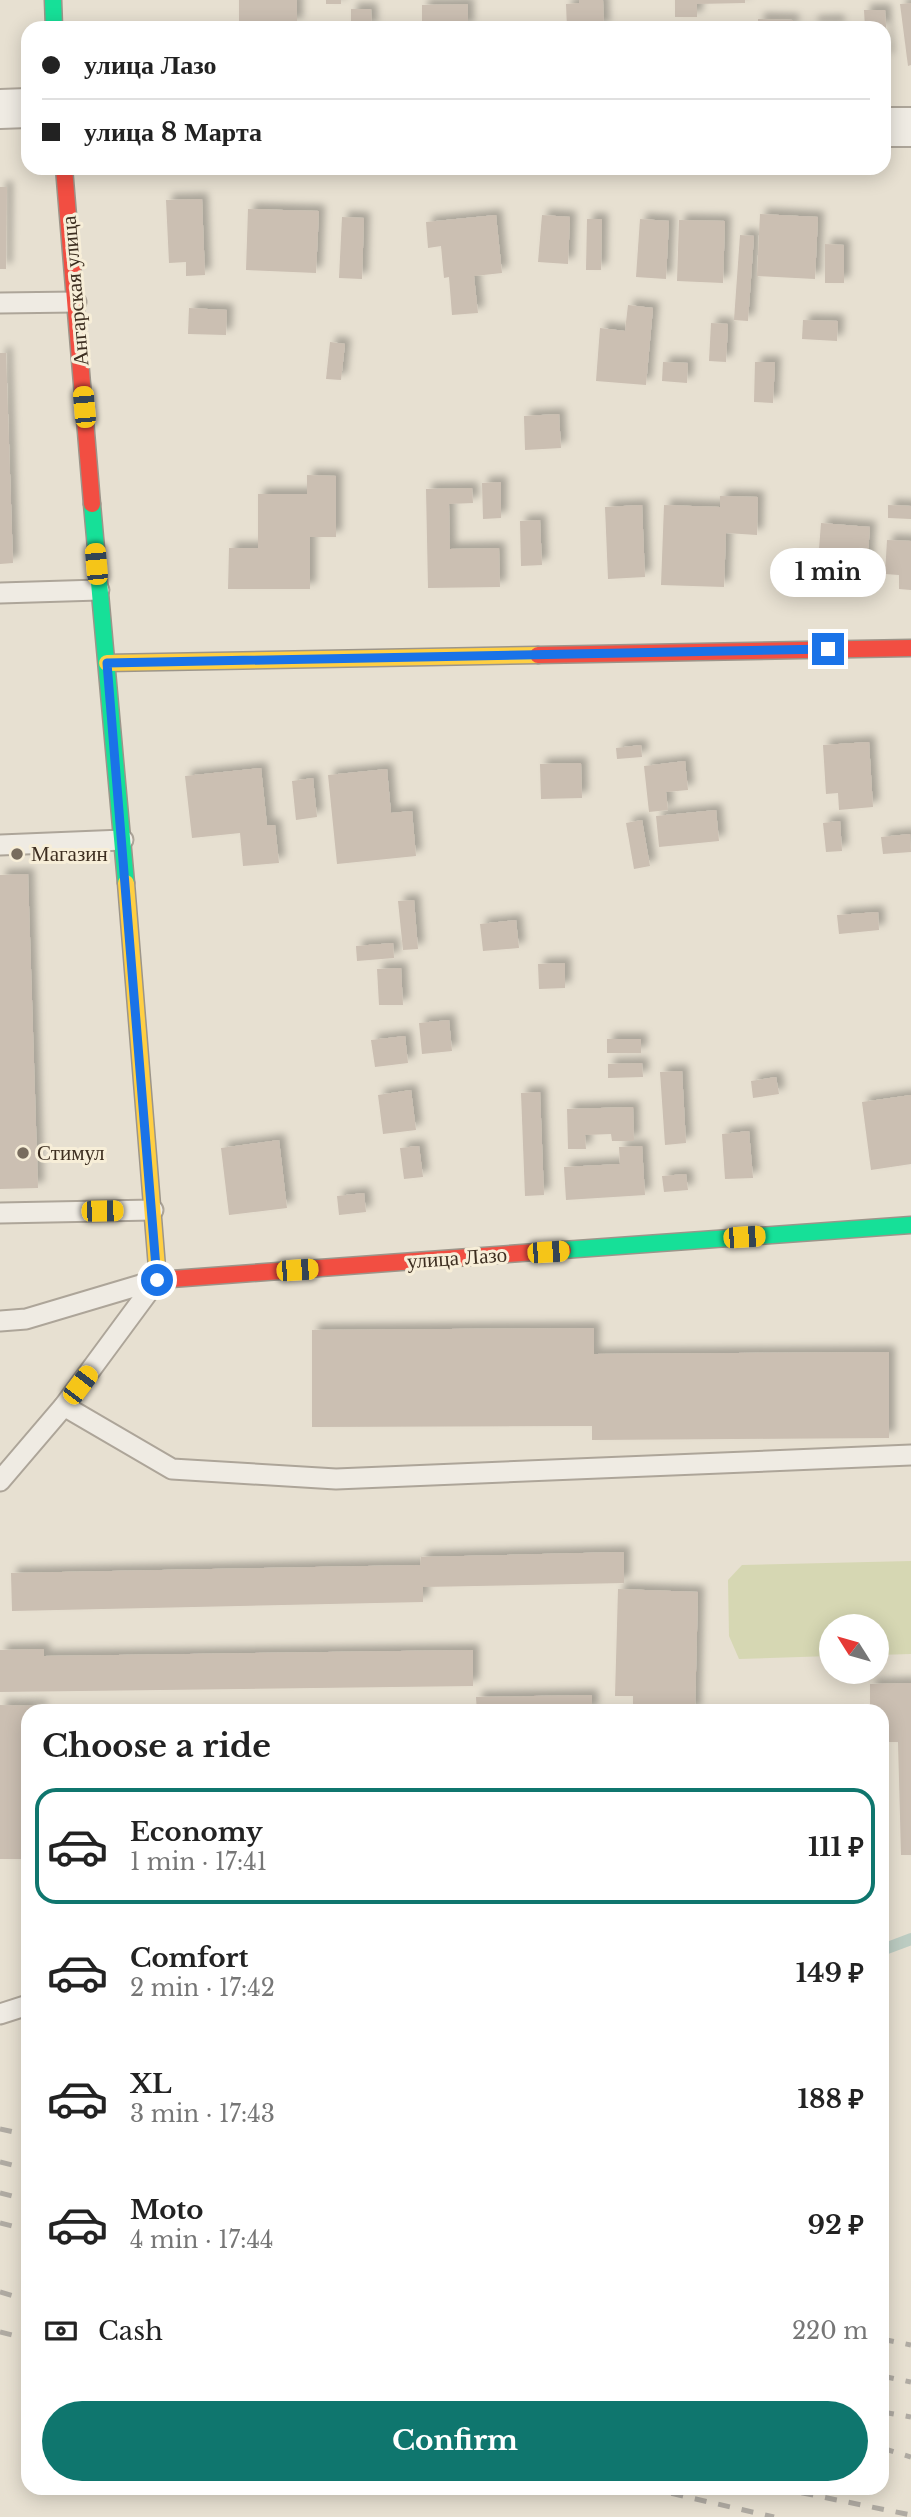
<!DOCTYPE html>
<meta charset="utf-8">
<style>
:root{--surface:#fff;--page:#f2f2f2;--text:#222;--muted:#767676;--line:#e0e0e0;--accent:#0f766e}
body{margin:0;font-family:"Libre Baskerville",serif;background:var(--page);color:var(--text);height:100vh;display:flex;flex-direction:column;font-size:26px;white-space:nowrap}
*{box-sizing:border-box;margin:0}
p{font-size:23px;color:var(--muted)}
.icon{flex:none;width:38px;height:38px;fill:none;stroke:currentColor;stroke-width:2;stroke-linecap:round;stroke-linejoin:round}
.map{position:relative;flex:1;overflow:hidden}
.drawer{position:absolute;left:21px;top:1704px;width:868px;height:791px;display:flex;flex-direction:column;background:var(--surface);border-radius:21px;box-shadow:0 4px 18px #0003}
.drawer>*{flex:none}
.guide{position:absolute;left:21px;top:21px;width:870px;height:154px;border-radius:21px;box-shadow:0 4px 18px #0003;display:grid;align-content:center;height:154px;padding:0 21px;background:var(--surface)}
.needle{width:46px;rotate:307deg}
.tools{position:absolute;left:819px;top:1614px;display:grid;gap:14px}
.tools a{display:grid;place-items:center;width:70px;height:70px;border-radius:50%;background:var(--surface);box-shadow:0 4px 18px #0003;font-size:35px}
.end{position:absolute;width:32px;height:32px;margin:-16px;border:9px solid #1a73e8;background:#fff;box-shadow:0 0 0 4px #fff}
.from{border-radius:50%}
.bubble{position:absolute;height:49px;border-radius:24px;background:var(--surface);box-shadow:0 4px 18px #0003;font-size:23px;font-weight:700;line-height:49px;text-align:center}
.car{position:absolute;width:21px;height:42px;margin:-21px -10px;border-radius:9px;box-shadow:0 0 5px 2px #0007;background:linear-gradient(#f5c518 24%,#345 0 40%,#f5c518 0 76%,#345 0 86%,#f5c518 0)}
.guide b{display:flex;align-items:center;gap:24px;height:66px;font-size:26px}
.guide b+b{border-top:2px solid var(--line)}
.guide i{width:18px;height:18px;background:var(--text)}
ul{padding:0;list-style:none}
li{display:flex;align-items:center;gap:21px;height:116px;margin:0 14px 10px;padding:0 7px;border:4px solid transparent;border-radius:21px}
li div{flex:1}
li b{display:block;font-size:26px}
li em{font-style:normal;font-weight:700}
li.active{border-color:var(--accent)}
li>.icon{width:63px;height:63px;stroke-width:1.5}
h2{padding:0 21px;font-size:32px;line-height:84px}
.pay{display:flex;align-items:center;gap:18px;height:77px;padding:0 21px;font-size:26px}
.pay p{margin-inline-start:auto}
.primary-button{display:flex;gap:14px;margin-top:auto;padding:14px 21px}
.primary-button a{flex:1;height:80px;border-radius:42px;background:var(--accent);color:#fff;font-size:28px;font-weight:700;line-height:80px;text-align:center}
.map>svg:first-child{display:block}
.green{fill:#d6d7b3}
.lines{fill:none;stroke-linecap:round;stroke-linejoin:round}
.stream{stroke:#bcccc2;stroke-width:12}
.building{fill:#cbbfb2;filter:url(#shadow)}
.lane-casing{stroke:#ada599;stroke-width:23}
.street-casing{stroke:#ada599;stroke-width:42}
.fast-casing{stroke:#9c958a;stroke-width:19}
.slow-casing{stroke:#9c958a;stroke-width:19}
.jam-casing{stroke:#9c958a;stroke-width:19}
.lane{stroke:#efebe3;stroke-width:19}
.street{stroke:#efebe3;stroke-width:38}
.fast{stroke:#16e098;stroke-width:16}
.slow{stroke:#ffcf43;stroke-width:16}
.jam{stroke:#f24e42;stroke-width:16}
.rail{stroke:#afaaa2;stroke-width:5;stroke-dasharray:12 12;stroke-linecap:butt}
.route{stroke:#1a73e8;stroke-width:9}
.poi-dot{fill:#786c5e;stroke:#f7eed8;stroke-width:2.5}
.labels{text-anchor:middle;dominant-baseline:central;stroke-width:6;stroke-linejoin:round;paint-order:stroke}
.street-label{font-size:21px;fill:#3d2e20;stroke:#f7eed8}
.poi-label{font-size:21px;fill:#3d2e20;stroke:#f7eed8;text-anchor:start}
</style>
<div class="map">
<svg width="911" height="2517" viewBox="0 0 911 2517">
<defs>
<filter id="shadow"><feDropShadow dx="6" dy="-6" stdDeviation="3.5" flood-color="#0004"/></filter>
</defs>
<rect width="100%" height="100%" fill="#e7e0d1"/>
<polygon class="green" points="911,1561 911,1654 877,1655 877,1626 831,1626 831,1656 739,1659 729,1636 728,1580 742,1565"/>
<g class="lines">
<polyline class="stream" points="882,1950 911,1939"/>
</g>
<g class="building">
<rect x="239" y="0" width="58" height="24"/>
<rect x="326" y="0" width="15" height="4"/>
<polygon points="579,0 603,0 604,28 567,28 566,4 579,3"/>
<polygon points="675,0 745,0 745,3 697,4 697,17 675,17"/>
<polygon points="911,3 911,65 908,66 900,4"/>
<polygon points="468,4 468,28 422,28 422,5"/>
<polygon points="351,9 371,9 372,28 351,28"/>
<polygon points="864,10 885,10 888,59 884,59 884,28 865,28"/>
<polygon points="758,19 793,20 793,28 758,28"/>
<polygon points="838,21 839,28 812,28 812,22"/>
<polygon points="0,187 7,187 6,269 0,269"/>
<polygon points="202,199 205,275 186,276 186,262 169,263 166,200"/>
<polygon points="248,209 319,211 316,273 246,270"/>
<polygon points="760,214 818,217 815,279 757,276"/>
<polygon points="496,215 502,273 474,276 478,313 452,315 449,277 444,278 441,246 428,248 426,222"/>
<polygon points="542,215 570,217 568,264 538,262"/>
<polygon points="342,217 364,218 362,279 339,278"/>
<polygon points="587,219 602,219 601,270 586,270"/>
<polygon points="640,219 669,221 666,279 636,277"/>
<polygon points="679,220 725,221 723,283 677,281"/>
<polygon points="740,235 754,236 748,321 734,320"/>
<polygon points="825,244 844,245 844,283 825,283"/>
<polygon points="628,305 653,308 646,385 596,381 600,328 625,331"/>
<polygon points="189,308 227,310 226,335 188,334"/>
<polygon points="803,320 838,321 837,341 802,339"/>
<polygon points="711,323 728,324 726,362 709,361"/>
<polygon points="330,342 345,344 341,380 326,379"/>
<polygon points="0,353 6,353 13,563 0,564"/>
<polygon points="663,362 688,363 687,383 662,381"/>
<polygon points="755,362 775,362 773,403 754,402"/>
<polygon points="559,414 561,448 525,450 524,416"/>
<polygon points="307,475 336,476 336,537 310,537 310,589 228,589 229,548 258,548 258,494 307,494"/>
<polygon points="501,482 501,518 483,519 482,483"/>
<polygon points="472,488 473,503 449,504 450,549 499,548 500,587 428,588 426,489"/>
<polygon points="720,496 758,497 757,535 726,533 724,587 661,585 664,505 720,507"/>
<polygon points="642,505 645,577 608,579 605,507"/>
<polygon points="888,505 911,506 911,519 888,518"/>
<polygon points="540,520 542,565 521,566 520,521"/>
<polygon points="821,523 870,527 865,592 816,588"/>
<polygon points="887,540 911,541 911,590 899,589 899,575 885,574"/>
<polygon points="869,742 873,807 839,810 838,793 826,794 823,745"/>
<polygon points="641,745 642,757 617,759 616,748"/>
<polygon points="685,761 688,790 666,792 668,810 649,812 644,766"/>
<polygon points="581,763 582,798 541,799 540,764"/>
<polygon points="261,768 267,825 275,825 279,863 243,866 240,833 192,838 185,776"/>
<polygon points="387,769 391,813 412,811 416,856 337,864 328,775"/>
<polygon points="313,778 317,817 296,820 292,781"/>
<polygon points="716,810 719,841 659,847 656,816"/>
<polygon points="642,820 650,866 634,869 626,823"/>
<polygon points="840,821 842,851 826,852 823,823"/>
<polygon points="910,834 911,852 883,854 881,837"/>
<polygon points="28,874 38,1188 0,1189 0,875"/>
<polygon points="414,900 418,949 403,950 398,901"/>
<polygon points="878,912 879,930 839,934 837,915"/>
<polygon points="516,920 519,948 483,951 480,924"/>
<polygon points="393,943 394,958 357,961 356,946"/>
<polygon points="565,963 565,988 539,989 538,964"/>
<polygon points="401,968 403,1005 379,1005 377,969"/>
<polygon points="449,1020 452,1051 422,1054 419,1023"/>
<polygon points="405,1036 408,1063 375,1067 371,1040"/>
<rect x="607" y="1039" width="34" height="14"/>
<polygon points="642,1063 643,1077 608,1078 608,1064"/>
<polygon points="682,1071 686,1143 665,1145 660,1072"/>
<polygon points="776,1077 779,1094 753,1098 751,1081"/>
<polygon points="411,1090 416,1130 383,1134 378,1095"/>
<polygon points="540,1092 544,1195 525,1196 521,1093"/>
<polygon points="911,1095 911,1164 871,1170 862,1102"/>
<polygon points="633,1107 634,1141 612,1141 611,1134 585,1135 586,1149 568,1149 567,1109"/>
<polygon points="749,1131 753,1178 725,1179 722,1134"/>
<polygon points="279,1140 287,1208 229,1215 221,1148"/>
<polygon points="419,1146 423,1177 404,1179 400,1148"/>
<polygon points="642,1146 645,1195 566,1200 564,1167 620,1164 619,1147"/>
<polygon points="686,1174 688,1190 664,1192 662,1176"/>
<polygon points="364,1193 366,1212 339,1215 337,1196"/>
<polygon points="594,1328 594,1354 889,1352 889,1438 592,1440 592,1426 312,1427 312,1330"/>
<polygon points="624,1552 624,1583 423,1587 423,1602 12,1611 11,1573 420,1565 421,1557"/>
<polygon points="618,1589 698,1592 695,1712 633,1712 633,1696 615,1696"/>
<polygon points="44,1649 44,1656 473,1650 473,1686 0,1692 0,1650"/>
<polygon points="911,1683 911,1855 901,1855 898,1742 882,1742 882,1712 870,1712 870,1684"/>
<polygon points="592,1695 592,1712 477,1712 476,1697"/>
<polygon points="0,1705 41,1706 41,1712 28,1712 28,1859 0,1859"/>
</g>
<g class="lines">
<defs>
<g id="lane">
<polyline points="0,303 76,302"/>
<polyline points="0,593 99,590"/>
<polyline points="0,845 123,840"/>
<polyline points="0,1213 153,1210"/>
<polyline points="0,1321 26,1319 157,1280"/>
<polyline points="64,1406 172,1469 336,1479 911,1455"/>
<polyline points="0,1481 64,1406 157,1280"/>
<polyline points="0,2014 28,2005"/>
</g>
<g id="street">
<polyline points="0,109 28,108"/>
<polyline points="884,127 911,127"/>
</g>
<g id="fast">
<polyline points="53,0 54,28"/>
<polyline points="92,504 126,883"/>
<polyline points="563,1250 911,1225"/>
</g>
<g id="slow">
<polyline points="107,663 538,655"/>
<polyline points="126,883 158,1280"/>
</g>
<g id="jam">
<polyline points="64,168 92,504"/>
<polyline points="538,655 911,648"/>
<polyline points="158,1280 563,1250"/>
</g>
</defs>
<use href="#lane" class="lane-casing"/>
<use href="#street" class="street-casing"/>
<use href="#fast" class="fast-casing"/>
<use href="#slow" class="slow-casing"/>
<use href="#jam" class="jam-casing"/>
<use href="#lane" class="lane"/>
<use href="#street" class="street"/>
<use href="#fast" class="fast"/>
<use href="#slow" class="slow"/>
<use href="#jam" class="jam"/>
<g class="rail">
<polyline points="0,2129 28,2135"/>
<polyline points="0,2162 28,2169"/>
<polyline points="0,2193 28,2200"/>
<polyline points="0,2223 28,2230"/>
<polyline points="0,2292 28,2300"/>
<polyline points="0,2332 28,2339"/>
<polyline points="882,2339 911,2345"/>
<polyline points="882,2376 911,2382"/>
<polyline points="882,2412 911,2417"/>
<polyline points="882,2448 911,2457"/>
<polyline points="648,2488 774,2517"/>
<polyline points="778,2488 911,2515"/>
</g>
</g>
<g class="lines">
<polyline class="route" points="157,1280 107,663 828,649"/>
</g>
<g class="poi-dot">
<circle cx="17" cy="854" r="7"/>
<circle cx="23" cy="1153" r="7"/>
</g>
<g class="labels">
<g class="street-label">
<text transform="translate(75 291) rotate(-95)">Ангарская улица</text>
<text transform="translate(457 1258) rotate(-4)">улица Лазо</text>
</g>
<g class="poi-label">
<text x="31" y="854">Магазин</text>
<text x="37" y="1153">Стимул</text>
</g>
</g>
</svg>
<div class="tools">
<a><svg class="needle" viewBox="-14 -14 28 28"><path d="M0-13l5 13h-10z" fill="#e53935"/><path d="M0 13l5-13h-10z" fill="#767676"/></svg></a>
</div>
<i class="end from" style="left:157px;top:1280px"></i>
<i class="end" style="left:828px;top:649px"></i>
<div class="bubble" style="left:770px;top:548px;width:116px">1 min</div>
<i class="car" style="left:84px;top:407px;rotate:355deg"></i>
<i class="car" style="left:96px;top:564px;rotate:355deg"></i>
<i class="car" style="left:102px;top:1211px;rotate:89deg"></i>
<i class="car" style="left:744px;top:1237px;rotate:86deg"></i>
<i class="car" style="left:548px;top:1252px;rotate:86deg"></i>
<i class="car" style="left:297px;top:1270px;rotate:86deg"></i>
<i class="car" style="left:80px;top:1385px;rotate:37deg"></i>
<div class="guide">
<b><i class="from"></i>улица Лазо</b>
<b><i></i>улица 8 Марта</b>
</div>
<section class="drawer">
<h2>Choose a ride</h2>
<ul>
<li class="active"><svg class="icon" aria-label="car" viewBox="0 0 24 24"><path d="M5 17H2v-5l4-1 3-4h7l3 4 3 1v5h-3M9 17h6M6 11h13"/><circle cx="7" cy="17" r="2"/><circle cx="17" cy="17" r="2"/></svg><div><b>Economy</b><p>1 min · 17:41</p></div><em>111 ₽</em></li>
<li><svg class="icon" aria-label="car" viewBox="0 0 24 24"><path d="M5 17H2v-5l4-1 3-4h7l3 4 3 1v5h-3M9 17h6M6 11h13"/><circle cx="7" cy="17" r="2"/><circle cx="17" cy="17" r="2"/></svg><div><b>Comfort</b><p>2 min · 17:42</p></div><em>149 ₽</em></li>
<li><svg class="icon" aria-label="car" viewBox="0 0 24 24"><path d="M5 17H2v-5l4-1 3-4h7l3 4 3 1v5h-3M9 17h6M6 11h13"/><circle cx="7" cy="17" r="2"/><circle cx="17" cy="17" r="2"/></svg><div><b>XL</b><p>3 min · 17:43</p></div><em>188 ₽</em></li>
<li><svg class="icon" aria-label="car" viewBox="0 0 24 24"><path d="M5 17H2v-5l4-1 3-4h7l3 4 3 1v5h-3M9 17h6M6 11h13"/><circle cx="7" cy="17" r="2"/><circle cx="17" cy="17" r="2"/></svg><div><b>Moto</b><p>4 min · 17:44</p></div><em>92 ₽</em></li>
</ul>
<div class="pay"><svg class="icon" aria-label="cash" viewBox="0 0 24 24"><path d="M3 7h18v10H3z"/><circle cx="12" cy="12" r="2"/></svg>Cash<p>220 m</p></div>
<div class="primary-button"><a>Confirm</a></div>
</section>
</div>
